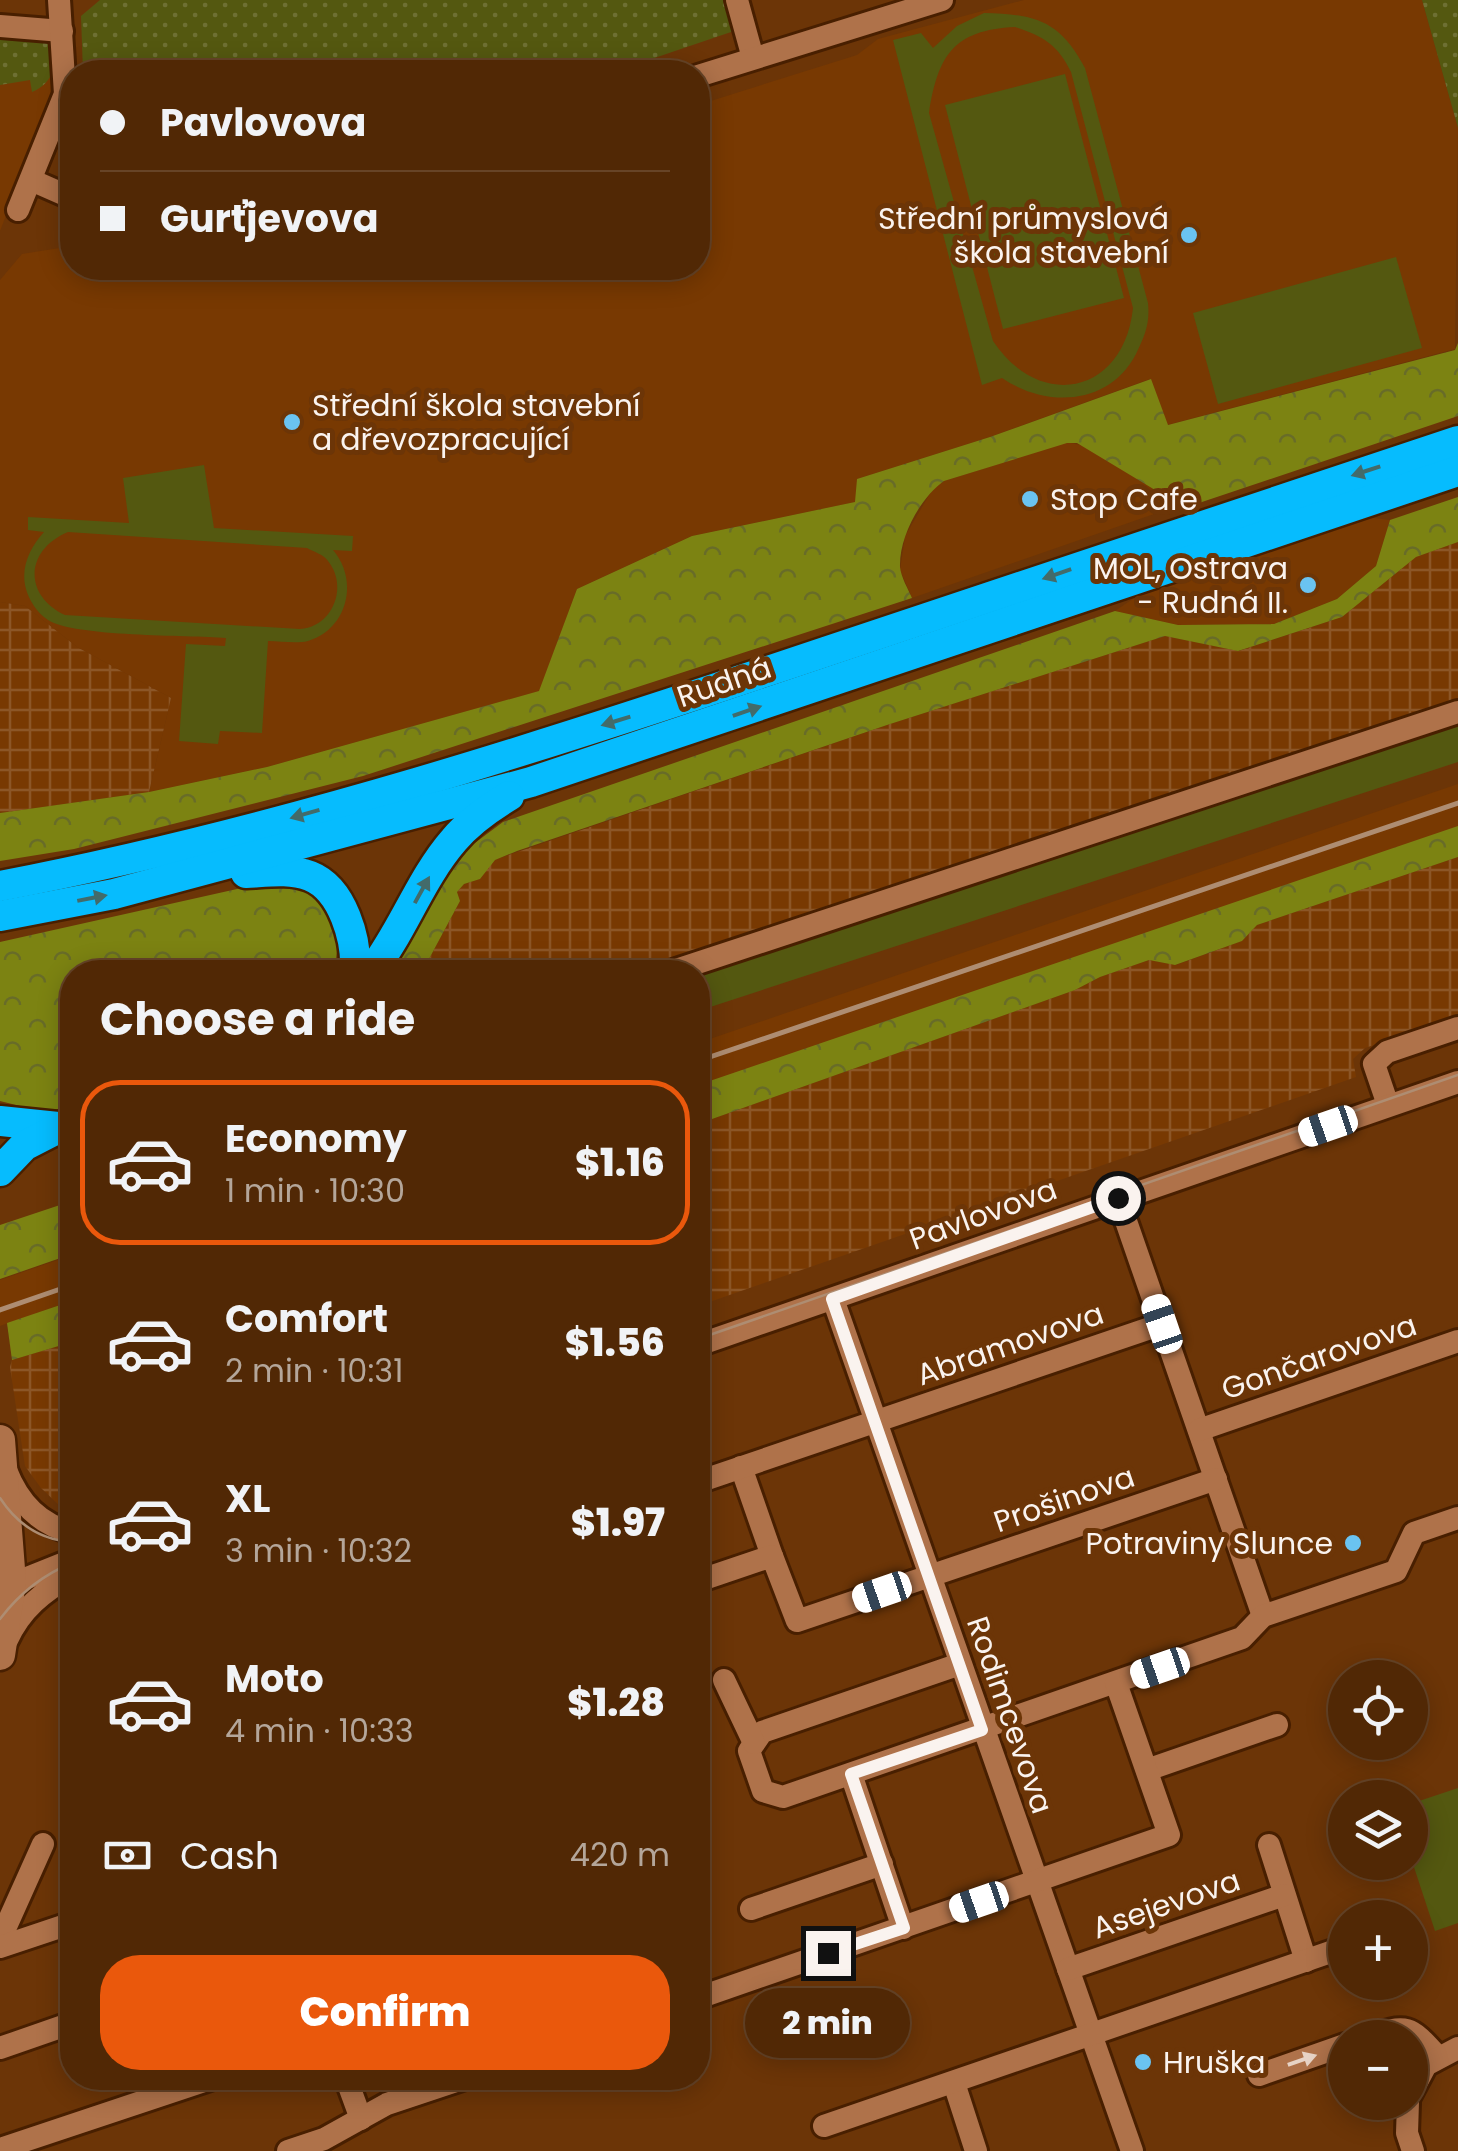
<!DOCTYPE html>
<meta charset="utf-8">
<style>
:root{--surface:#512805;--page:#5b3413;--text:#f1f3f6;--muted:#b4a69a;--line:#674427;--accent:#ea580c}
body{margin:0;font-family:Poppins,sans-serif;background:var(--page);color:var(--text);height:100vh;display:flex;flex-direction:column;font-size:38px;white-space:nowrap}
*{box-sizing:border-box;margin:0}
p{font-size:32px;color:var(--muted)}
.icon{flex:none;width:55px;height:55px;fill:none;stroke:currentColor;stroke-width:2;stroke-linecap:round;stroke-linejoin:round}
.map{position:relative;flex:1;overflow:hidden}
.side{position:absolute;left:60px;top:960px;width:650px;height:1130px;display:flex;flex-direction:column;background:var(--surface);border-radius:40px;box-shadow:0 5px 25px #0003,0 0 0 2px var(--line)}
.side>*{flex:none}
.banner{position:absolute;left:60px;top:60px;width:650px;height:220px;border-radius:40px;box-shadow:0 5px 25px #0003,0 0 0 2px var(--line);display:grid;align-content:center;height:220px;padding:0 40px;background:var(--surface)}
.fabs{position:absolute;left:1328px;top:1660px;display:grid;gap:20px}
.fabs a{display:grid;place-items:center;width:100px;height:100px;border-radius:50%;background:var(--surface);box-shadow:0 5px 25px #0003,0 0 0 2px var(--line);font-size:50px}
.end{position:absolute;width:45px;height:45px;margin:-22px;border:12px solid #faf3ef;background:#111;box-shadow:0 0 0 5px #111}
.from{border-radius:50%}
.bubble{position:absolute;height:70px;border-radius:35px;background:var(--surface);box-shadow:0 5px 25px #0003,0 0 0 2px var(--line);font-size:32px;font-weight:800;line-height:70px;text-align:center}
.car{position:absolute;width:30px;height:60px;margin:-30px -15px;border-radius:12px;box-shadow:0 0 8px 2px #0007;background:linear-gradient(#fff 24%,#345 0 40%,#fff 0 76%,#345 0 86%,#fff 0)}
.banner b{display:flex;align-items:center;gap:35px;height:95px;font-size:38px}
.banner b+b{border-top:2px solid var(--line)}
.banner i{width:25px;height:25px;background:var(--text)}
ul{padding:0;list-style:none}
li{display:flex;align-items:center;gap:30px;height:165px;margin:0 20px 15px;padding:0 20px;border:5px solid transparent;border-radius:40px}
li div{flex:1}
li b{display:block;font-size:38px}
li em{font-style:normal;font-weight:800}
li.current{border-color:var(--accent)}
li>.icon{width:90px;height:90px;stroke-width:1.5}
h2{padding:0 40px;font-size:45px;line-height:120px}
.pay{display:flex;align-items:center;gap:25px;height:110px;padding:0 40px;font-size:38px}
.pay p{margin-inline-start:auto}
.cta{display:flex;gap:20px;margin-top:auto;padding:20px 40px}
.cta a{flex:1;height:115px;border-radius:40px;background:var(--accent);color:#fff;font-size:40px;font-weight:800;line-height:115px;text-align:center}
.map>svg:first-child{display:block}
.built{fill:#783902}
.industrial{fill:url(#industrial-grid)}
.grass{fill:url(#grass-dots)}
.forest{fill:url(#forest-crowns)}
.green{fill:#545810;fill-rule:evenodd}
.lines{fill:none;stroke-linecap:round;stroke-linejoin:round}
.street-casing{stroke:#481f00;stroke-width:28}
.secondary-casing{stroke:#481f00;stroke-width:35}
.highway-casing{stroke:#481f00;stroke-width:35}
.street{stroke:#af724a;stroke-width:22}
.secondary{stroke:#af724a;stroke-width:30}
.highway{stroke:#06bcfe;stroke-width:30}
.tram{stroke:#ae8d72;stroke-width:2.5}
.rail{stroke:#ae8d72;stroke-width:5}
.oneway{fill:#436b6a}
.oneway2{fill:#e7d3c6}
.route{stroke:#faf3ef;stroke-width:12}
.poi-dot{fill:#6ac3f1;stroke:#6c3507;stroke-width:4}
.labels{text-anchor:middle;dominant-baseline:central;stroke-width:10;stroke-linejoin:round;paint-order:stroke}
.poi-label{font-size:30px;fill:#faf3ef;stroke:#6c3507;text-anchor:end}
.street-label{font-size:30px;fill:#faf3ef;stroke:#6c3507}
</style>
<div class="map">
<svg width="1458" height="2151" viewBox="0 0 1458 2151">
<defs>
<pattern id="industrial-grid" width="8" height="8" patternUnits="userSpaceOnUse" patternTransform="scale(2.5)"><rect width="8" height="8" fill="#783902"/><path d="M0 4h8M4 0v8" fill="none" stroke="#8c5627"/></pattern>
<pattern id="grass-dots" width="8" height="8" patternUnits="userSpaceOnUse" patternTransform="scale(2.5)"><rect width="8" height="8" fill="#545810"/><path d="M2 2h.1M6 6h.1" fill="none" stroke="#6e7033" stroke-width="1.8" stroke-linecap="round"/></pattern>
<pattern id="forest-crowns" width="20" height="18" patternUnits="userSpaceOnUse" patternTransform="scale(2.5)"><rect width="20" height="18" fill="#7c8312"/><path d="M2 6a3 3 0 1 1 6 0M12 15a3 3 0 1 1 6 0" fill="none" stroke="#686c28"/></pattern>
</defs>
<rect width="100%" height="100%" fill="#6c3507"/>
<g class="built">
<polygon points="1024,0 1422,0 1458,128 1455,349 1167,425 1150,379 990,437 857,479 856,502 692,536 577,589 540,691 267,767 149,792 171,698 77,647 25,606 0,602 0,280 22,254 72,246 72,268 698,268 698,105 857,55 878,39"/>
<polygon points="0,35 50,44 54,71 47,110 0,231"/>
<polygon points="1067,442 1089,447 1180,505 912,598 900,570 905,536 932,490 944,481"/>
<polygon points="1352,515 1390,520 1376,566 1337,599 1274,624 1178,625 1115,611 1159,581"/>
<polygon points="1458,784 1458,830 698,1088 698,1043"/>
<polygon points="72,1255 72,1301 0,1326 0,1280"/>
</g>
<g class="industrial">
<polygon points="1458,542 1458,699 639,972 422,972 460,901 457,892 464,884 480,879 494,860 887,725 1165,636 1239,651 1342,617 1416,557"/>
<polygon points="0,602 25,606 77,647 171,698 149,792 0,813"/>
<polygon points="1458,857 1458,1017 1365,1048 1353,1059 1356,1077 698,1306 698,1124 1075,990 1100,977 1149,960 1176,965 1242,941 1257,925"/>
<polygon points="72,1342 72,1512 62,1508 41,1488 25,1466 10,1367 12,1360"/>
</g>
<g class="grass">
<polygon points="100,0 725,0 734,31 613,72 83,72 81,16"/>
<polygon points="1422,0 1458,0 1458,128"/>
<path d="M0,35L45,41C63,58 54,83 32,92L30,80L0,85Z"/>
</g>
<g class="forest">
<path d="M1458,343V416L1193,505H1180L1077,443H1067L944,481C920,498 899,537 900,567C901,577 908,589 912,598L363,776L74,849L0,861V813L149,792L267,767L539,691L577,589L692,536L855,502L857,479L990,437L1151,379L1168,425L1455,350Z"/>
<polygon points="1458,497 1458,542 1416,557 1342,617 1238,651 1165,636 887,725 517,851 495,860 480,879 464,884 457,892 460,901 422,972 388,972 408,947 456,857 503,822 1115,611 1178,625 1274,624 1337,599 1376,566 1390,520"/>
<polygon points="1458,826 1458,857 1257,925 1242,941 1175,965 1149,960 1100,977 1075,990 698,1124 698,1085"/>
<polygon points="277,880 321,897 338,937 335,972 72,972 72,1106 44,1112 0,1101 0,942"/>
<polygon points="72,1201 72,1254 0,1279 0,1225"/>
<polygon points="72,1301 72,1342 12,1360 7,1323"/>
</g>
<g class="green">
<path d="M984,13C1036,14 1060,21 1085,68L1148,303C1150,324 1145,335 1136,354C1109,406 1046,408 1002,378L982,385L893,40L921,33L933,48L957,26ZM1015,27C1043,36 1058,45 1071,72L1133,308C1124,394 1040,412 993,341L929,113C938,56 953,30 1015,27Z"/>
<polygon points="1065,74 1124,298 1003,329 945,105"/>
<polygon points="1396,257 1422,348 1218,404 1193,313"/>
<path d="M204,465L214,528L353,536L352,551L333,550C359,580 348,629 308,641C296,644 281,641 268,641L262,733L220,731L218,744L179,741L186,644L225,646L226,638C188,635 74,637 48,620C37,613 29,600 26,589C20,568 30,547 44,532L28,530V517L129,523L123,478ZM68,532L307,548C314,552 323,554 328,561C349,587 332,627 300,629L65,615C23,595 25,550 68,532Z"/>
<polygon points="1458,721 1458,762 698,1011 698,976"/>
<polygon points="1458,1788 1458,1923 1435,1931 1410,1855 1410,1804"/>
</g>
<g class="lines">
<defs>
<g id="street">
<polyline points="737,0 753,58"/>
<polyline points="0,26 62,31"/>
<polyline points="698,76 942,0"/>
<polyline points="31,180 72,198"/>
<polyline points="18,210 65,94 59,0"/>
<polyline points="670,972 1458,712"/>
<polyline points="1388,1105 1374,1064 1387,1052 1458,1028"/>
<polyline points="1118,1198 1263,1616"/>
<polyline points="833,1299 1132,2151"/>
<polyline points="698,1345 1458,1082"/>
<polyline points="1199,1430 1458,1341"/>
<polyline points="741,1467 772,1556"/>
<path d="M6,1470C18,1501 39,1525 72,1532"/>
<polyline points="698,1482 1162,1324"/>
<polyline points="698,1581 772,1556 797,1621 1216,1479"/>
<polyline points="2,1588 72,1560"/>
<path d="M7,1640C21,1609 43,1592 72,1575"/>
<polyline points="960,1664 762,1732 749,1751 763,1791 783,1797 1242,1638 1263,1616 1396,1571 1414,1533 1458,1518"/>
<polyline points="724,1680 754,1743"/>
<polyline points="72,1766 72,1765"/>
<polyline points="1147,1770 1277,1725"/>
<polyline points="851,1774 903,1928"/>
<polyline points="1269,1845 1306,1961"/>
<polyline points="751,1909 882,1864"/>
<polyline points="0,1940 43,1844"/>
<polyline points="0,1947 72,1923"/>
<polyline points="1068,1969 1284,1895"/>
<polyline points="698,1998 1169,1835 1116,1683"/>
<path d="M1367,2038C1408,2023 1410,2026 1438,2057"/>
<polyline points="0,2048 72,2023"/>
<polyline points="1259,2075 1345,2045"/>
<polyline points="346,2078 361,2119"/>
<polyline points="954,2083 976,2151"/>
<polyline points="1410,2095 1426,2065 1458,2048"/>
<polyline points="1408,2102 1407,2133 1413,2151"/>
<polyline points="824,2126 1345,1947"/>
<polyline points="0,2149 213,2078"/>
<polyline points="288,2151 324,2139 387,2104 465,2078"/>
</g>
<polyline id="secondary" points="0,1440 11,1582 0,1655"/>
<g id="highway">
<path d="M246,873C266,872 290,868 310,876C343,889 357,940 355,972"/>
<path d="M0,886C281,832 554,743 825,652C1036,581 1247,511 1458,441"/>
<polyline points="0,916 114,894 531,782 1458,471"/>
<path d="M371,972C403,931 420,879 454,840C469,822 489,808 509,796"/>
<polyline points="0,1121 58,1127"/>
<polyline points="0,1171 24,1146 61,1127"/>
</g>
</defs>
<use href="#street" class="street-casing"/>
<use href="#secondary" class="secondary-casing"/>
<use href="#highway" class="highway-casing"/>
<use href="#street" class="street"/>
<use href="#secondary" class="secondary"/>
<use href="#highway" class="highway"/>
<g class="tram">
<polyline points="698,1339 1458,1075"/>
<path d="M0,1498C17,1524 41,1540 72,1542"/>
<path d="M0,1619C19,1594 42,1575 72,1563"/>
</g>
<g class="rail">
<polyline points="698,1061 1458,803"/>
<polyline points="0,1310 72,1285"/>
</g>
</g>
<defs><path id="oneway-solid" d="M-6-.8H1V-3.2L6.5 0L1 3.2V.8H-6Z" transform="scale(2.5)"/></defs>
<g class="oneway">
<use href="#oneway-solid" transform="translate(1366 471) rotate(162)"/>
<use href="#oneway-solid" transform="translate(1057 574) rotate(161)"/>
<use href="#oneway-solid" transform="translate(747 711) rotate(-19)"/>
<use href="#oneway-solid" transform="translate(616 721) rotate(163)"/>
<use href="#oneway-solid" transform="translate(305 814) rotate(164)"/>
<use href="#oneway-solid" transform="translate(422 890) rotate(-61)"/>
<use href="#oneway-solid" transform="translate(92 898) rotate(-11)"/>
</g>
<use class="oneway2" href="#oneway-solid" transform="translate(1302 2060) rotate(-19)"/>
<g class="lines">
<polyline class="route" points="828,1953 904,1928 851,1774 982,1730 832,1299 1118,1198"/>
</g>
<g class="poi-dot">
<circle cx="1189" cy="235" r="10"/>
<circle cx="292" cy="422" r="10"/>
<circle cx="1030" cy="499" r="10"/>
<circle cx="1308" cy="585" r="10"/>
<circle cx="1353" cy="1543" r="10"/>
<circle cx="1143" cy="2062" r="10"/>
</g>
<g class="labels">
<g class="poi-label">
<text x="1169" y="218">Střední průmyslová<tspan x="1169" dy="34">škola stavební</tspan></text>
<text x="312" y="405" text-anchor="start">Střední škola stavební<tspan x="312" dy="34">a dřevozpracující</tspan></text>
<text x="1050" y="499" text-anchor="start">Stop Cafe</text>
<text x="1288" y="568">MOL, Ostrava<tspan x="1288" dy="34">- Rudná II.</tspan></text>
<text x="1333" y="1543">Potraviny Slunce</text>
<text x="1163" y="2062" text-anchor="start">Hruška</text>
</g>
<g class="street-label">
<text transform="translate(724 682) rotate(-19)">Rudná</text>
<text transform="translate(983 1214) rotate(-20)">Pavlovova</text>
<text transform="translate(1010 1344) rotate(-19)">Abramovova</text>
<text transform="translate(1319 1357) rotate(-19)">Gončarovova</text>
<text transform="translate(1064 1499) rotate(-19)">Prošinova</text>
<text transform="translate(1010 1715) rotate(71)">Rodimcevova</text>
<text transform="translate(1166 1904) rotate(-19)">Asejevova</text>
</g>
</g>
</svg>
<div class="fabs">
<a><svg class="icon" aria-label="locate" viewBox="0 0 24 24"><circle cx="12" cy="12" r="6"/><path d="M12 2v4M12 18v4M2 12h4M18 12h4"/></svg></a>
<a><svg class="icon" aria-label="layers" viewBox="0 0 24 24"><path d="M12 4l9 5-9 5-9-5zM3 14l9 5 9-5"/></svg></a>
<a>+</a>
<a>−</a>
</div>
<i class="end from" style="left:1118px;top:1198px"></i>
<i class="end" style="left:828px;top:1953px"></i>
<div class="bubble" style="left:745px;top:1988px;width:165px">2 min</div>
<i class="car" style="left:1328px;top:1126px;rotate:251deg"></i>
<i class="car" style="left:1162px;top:1324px;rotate:341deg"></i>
<i class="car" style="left:882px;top:1592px;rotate:251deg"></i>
<i class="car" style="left:1160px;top:1668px;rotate:251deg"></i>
<i class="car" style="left:979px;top:1902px;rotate:251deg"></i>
<div class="banner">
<b><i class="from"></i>Pavlovova</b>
<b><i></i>Gurťjevova</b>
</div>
<section class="side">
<h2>Choose a ride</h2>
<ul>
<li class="current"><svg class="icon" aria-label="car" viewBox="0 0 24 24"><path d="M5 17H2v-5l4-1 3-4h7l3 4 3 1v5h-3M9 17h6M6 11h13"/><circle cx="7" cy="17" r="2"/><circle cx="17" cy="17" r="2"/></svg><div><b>Economy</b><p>1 min · 10:30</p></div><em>$1.16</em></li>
<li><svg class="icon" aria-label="car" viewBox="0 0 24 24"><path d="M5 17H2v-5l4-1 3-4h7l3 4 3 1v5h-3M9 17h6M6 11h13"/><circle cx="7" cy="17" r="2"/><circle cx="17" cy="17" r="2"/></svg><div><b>Comfort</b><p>2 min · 10:31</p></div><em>$1.56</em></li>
<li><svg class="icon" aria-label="car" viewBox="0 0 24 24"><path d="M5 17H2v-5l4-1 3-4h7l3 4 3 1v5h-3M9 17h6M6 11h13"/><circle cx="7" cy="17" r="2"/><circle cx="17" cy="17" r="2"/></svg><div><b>XL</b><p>3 min · 10:32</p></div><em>$1.97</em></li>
<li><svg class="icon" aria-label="car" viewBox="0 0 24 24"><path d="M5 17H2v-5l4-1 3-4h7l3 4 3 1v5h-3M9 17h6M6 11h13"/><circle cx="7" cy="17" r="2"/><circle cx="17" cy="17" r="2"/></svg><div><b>Moto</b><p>4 min · 10:33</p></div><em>$1.28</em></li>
</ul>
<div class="pay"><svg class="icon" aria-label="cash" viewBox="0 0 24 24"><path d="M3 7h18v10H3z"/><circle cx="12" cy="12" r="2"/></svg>Cash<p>420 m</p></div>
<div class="cta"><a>Confirm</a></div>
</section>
</div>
